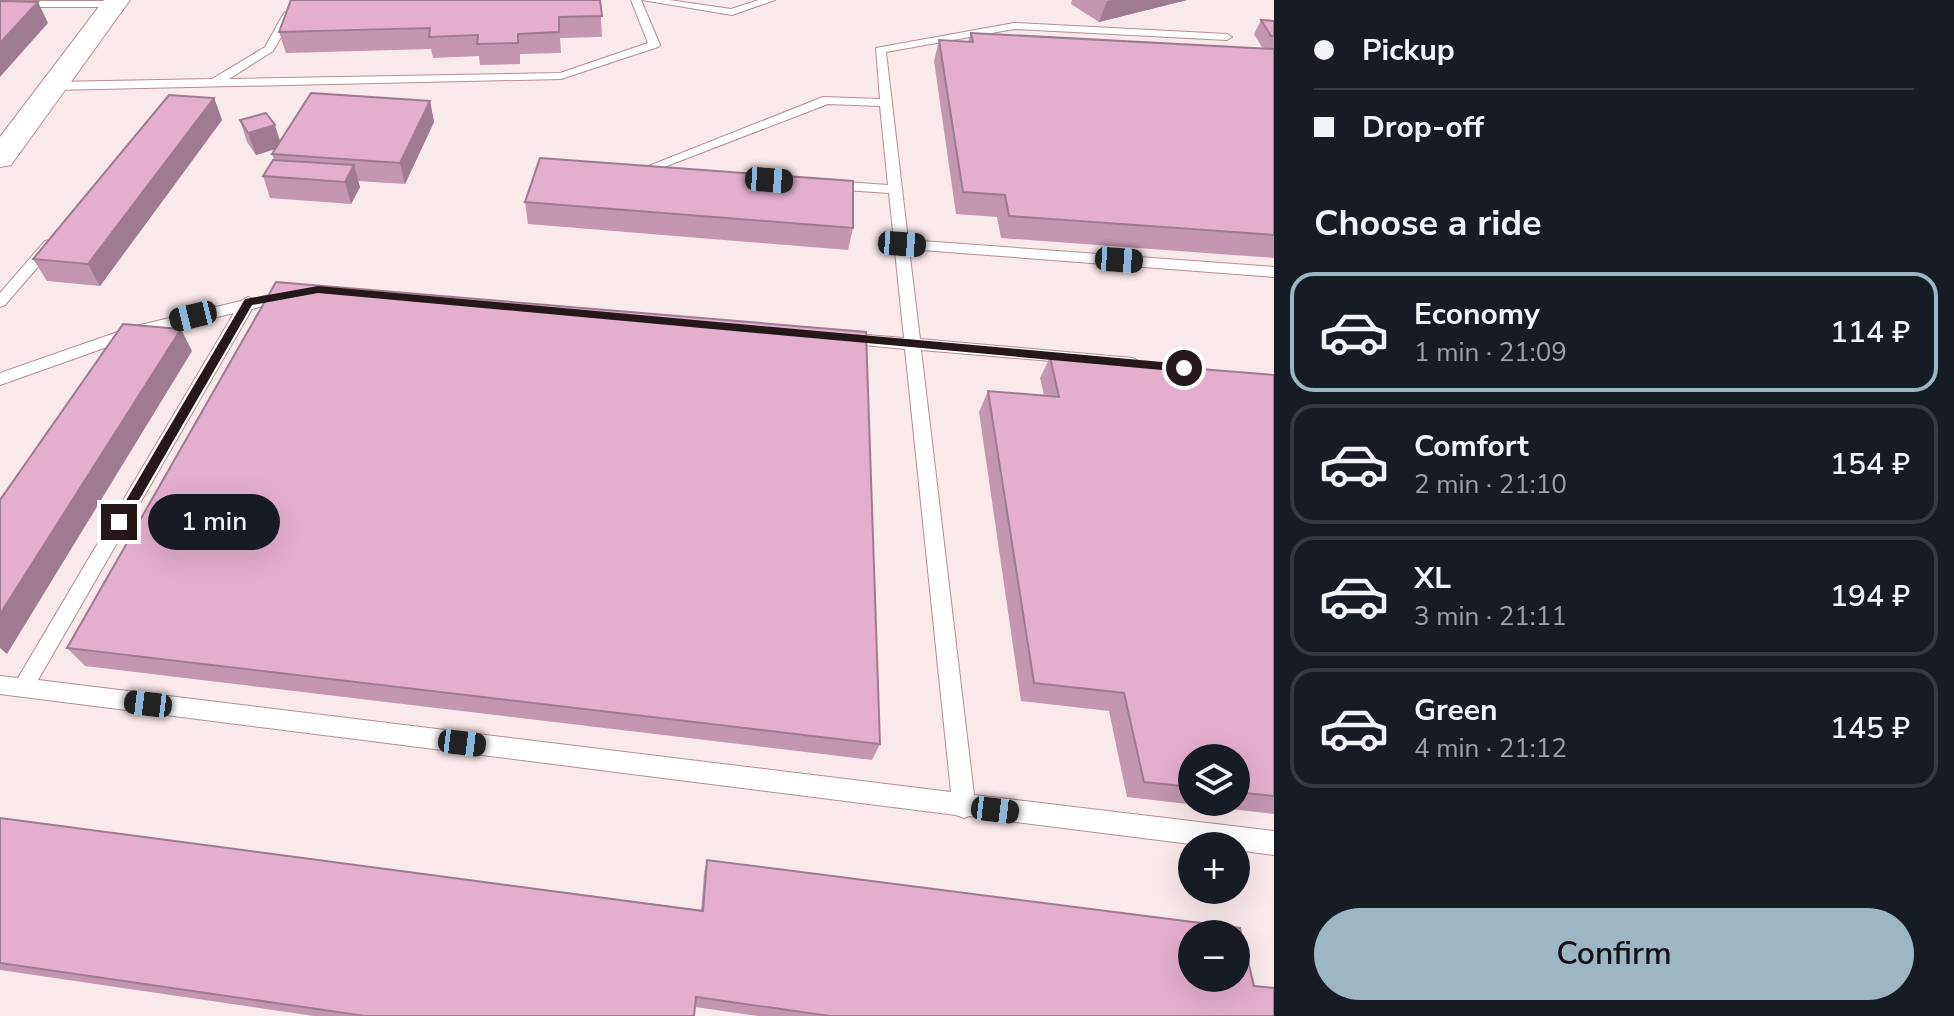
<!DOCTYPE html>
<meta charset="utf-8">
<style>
:root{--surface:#171b24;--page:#20242c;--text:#f1f3f6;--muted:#9ea1a6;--line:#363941;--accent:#9cb6c3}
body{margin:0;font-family:"Nunito Sans",sans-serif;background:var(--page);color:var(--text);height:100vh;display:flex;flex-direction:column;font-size:30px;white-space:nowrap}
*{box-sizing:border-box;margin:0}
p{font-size:26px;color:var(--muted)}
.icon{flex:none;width:44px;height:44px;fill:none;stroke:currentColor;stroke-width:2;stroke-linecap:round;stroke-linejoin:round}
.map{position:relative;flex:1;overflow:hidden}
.details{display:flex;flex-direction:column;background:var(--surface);width:680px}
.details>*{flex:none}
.hud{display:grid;align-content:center;height:176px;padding:0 40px;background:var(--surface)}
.buttons{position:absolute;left:1178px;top:744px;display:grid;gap:16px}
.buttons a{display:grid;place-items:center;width:72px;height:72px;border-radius:50%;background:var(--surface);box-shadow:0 8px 32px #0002;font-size:40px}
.end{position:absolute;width:36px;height:36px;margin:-18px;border:10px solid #261819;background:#fff;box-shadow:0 0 0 4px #fff}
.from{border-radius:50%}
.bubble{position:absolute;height:56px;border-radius:28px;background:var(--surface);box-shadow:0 8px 32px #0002;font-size:26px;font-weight:600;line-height:56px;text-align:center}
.car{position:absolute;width:24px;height:48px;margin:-24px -12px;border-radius:10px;box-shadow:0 0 6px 2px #0007;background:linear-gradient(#222 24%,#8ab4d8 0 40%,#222 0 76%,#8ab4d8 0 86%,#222 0)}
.hud b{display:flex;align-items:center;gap:28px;height:76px;font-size:30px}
.hud b+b{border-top:2px solid var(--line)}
.hud i{width:20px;height:20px;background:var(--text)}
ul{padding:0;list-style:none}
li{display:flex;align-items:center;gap:24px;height:120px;margin:0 16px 12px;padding:0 24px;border:4px solid var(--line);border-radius:24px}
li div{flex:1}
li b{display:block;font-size:30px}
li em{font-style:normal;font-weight:600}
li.active{border-color:var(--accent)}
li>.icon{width:72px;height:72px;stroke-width:1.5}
h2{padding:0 40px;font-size:36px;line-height:96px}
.button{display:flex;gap:16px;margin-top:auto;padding:16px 40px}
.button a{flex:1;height:92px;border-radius:48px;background:var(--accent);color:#111;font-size:32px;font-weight:600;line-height:92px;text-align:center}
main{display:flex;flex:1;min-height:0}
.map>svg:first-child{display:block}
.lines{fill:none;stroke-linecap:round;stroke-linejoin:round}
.service-casing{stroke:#b48d91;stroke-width:2}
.primary-casing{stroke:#b48d91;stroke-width:2}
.service{fill:#fff;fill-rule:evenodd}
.primary{fill:#fff;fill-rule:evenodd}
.wall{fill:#c496b0;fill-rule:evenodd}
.shaded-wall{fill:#a07a90}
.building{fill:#e4afcd;stroke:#a07a90;stroke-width:2;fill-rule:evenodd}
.route{fill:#261819}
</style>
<main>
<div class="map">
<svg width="1274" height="1016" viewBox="0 0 1274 1016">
<rect width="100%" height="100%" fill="#fae9ea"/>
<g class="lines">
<defs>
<g id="service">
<polygon points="631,0 641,0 660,45 658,47 561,79 54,90 48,86 54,82 212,79 265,47 284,13 289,10 301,13 293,16 273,51 229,79 560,73 648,43"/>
<polygon points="642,0 669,0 731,9 759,0 775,0 732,15"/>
<polygon points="0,1 114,1 119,4 114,7 0,7"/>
<polygon points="1014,23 1227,34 1232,37 1227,40 1014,29 886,52 908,240 1274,267 1274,277 909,249 920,339 1133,358 1141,363 1133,368 921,350 974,795 1274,831 1274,855 1236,850 1236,846 1206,846 969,816 964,818 956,815 0,694 0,676 18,678 234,313 141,335 0,385 0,373 132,327 241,301 248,297 253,299 289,290 294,292 294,298 252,309 38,680 951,792 905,349 843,343 835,338 843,333 904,338 889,193 831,189 824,185 831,181 888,185 880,106 828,104 659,169 659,174 642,175 636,171 823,97 880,99 876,48"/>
<polygon points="50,240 55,241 55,247 5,305 0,307 0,293 45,241"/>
</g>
<polygon id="primary" points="104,0 130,0 11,165 0,167 0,137"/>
</defs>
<use href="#service" class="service-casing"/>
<use href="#primary" class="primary-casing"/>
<use href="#service" class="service"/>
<use href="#primary" class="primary"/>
</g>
<g class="wall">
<polygon points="290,0 600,0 602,37 560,38 561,53 520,54 520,64 480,65 479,56 433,58 431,49 286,53 279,32"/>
<polygon points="1072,0 1187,0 1099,22 1071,4"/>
<polygon points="1261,20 1274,21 1274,258 1001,238 997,217 956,214 934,61 939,40 968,42 971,33 1263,49 1254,34"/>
<polygon points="214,98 222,120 100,286 47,281 33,259"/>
<polygon points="430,101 434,122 405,184 358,181 360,187 351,204 270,198 263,176 274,160 272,154 275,149 256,155 247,142 240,120 280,140"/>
<polygon points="525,202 853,228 848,250 528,224"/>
<path d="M1050,357L1274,375V814L1127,797L1109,711L1021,701L979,412L988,391L1044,395L1040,378ZM1192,758H1236V802H1192Z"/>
<polygon points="67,648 880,744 872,760 85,666"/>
<polygon points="0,818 701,910 704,874 707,860 1254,986 1274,1016 758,1016 695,1007 694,1016 314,1016 0,970"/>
</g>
<g class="shaded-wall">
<polygon points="1113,0 1187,0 1099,22 1107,1"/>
<polygon points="38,2 48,23 0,77 0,43"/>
<polygon points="214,98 222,120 100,286 88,264"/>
<polygon points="430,101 434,122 405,184 400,163"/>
<polygon points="275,125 282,147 256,155 248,133"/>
<polygon points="354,165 360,187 351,204 345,182"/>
<polygon points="181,329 192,351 7,654 0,648 0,614"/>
</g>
<g class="building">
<polygon points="291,0 600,0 602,16 559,17 559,32 518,34 518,43 477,44 478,35 429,37 430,28 279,32"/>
<polygon points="0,1 38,2 0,43"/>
<polygon points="1261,20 1274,21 1274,36 1271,36"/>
<polygon points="971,33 1274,49 1274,235 1009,216 1005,195 963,192 939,40 973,42"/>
<polygon points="311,93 430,101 400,163 272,154"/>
<polygon points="169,95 214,98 88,264 33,259"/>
<polygon points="266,113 275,125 248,133 240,120"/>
<polygon points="540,158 853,181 853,228 525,202"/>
<polygon points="273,160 354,165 345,182 263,176"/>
<polygon points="276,282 866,332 880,744 67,648"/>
<polygon points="123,324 181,329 0,614 0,500"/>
<polygon points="1050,357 1274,375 1274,796 1236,792 1236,758 1192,758 1192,787 1144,782 1124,693 1034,683 988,391 1059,397"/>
<path d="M0,818L703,911L707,860L1240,928L1254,986L1274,988V1016H830L696,997L694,1016H365L0,963ZM1192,934H1236V978H1192Z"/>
</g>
<polygon class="route" points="318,286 1184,364 1190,368 1184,372 318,293 252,305 124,526 115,526 115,519 245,299"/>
</svg>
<div class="buttons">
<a><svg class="icon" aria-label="layers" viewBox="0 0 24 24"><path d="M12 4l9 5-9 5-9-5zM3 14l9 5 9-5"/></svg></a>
<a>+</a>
<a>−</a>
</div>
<i class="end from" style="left:1184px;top:368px"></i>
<i class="end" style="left:119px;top:522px"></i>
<div class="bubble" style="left:148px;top:494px;width:132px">1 min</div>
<i class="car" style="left:769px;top:180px;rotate:94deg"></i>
<i class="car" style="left:902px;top:244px;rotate:94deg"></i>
<i class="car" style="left:1119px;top:260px;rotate:94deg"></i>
<i class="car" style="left:193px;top:316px;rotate:256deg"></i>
<i class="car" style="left:148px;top:704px;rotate:277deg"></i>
<i class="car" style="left:462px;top:743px;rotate:97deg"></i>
<i class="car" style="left:995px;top:810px;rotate:97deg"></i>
</div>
<section class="details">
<div class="hud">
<b><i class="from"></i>Pickup</b>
<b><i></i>Drop-off</b>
</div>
<h2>Choose a ride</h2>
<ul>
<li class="active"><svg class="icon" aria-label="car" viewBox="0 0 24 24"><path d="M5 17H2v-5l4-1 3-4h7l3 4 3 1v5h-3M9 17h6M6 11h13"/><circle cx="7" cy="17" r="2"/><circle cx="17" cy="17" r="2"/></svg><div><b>Economy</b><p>1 min · 21:09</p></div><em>114 ₽</em></li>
<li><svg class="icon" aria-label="car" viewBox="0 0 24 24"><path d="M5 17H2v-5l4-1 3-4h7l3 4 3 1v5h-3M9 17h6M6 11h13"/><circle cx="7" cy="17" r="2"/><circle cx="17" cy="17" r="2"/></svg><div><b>Comfort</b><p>2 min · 21:10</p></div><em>154 ₽</em></li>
<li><svg class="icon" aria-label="car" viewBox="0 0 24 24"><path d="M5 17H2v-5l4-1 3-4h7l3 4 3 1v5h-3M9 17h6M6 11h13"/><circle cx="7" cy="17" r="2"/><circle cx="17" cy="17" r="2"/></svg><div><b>XL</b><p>3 min · 21:11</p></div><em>194 ₽</em></li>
<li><svg class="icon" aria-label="car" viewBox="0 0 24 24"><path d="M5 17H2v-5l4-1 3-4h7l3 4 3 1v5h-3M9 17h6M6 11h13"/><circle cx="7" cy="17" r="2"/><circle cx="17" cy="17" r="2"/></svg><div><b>Green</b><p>4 min · 21:12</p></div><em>145 ₽</em></li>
</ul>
<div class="button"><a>Confirm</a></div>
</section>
</main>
